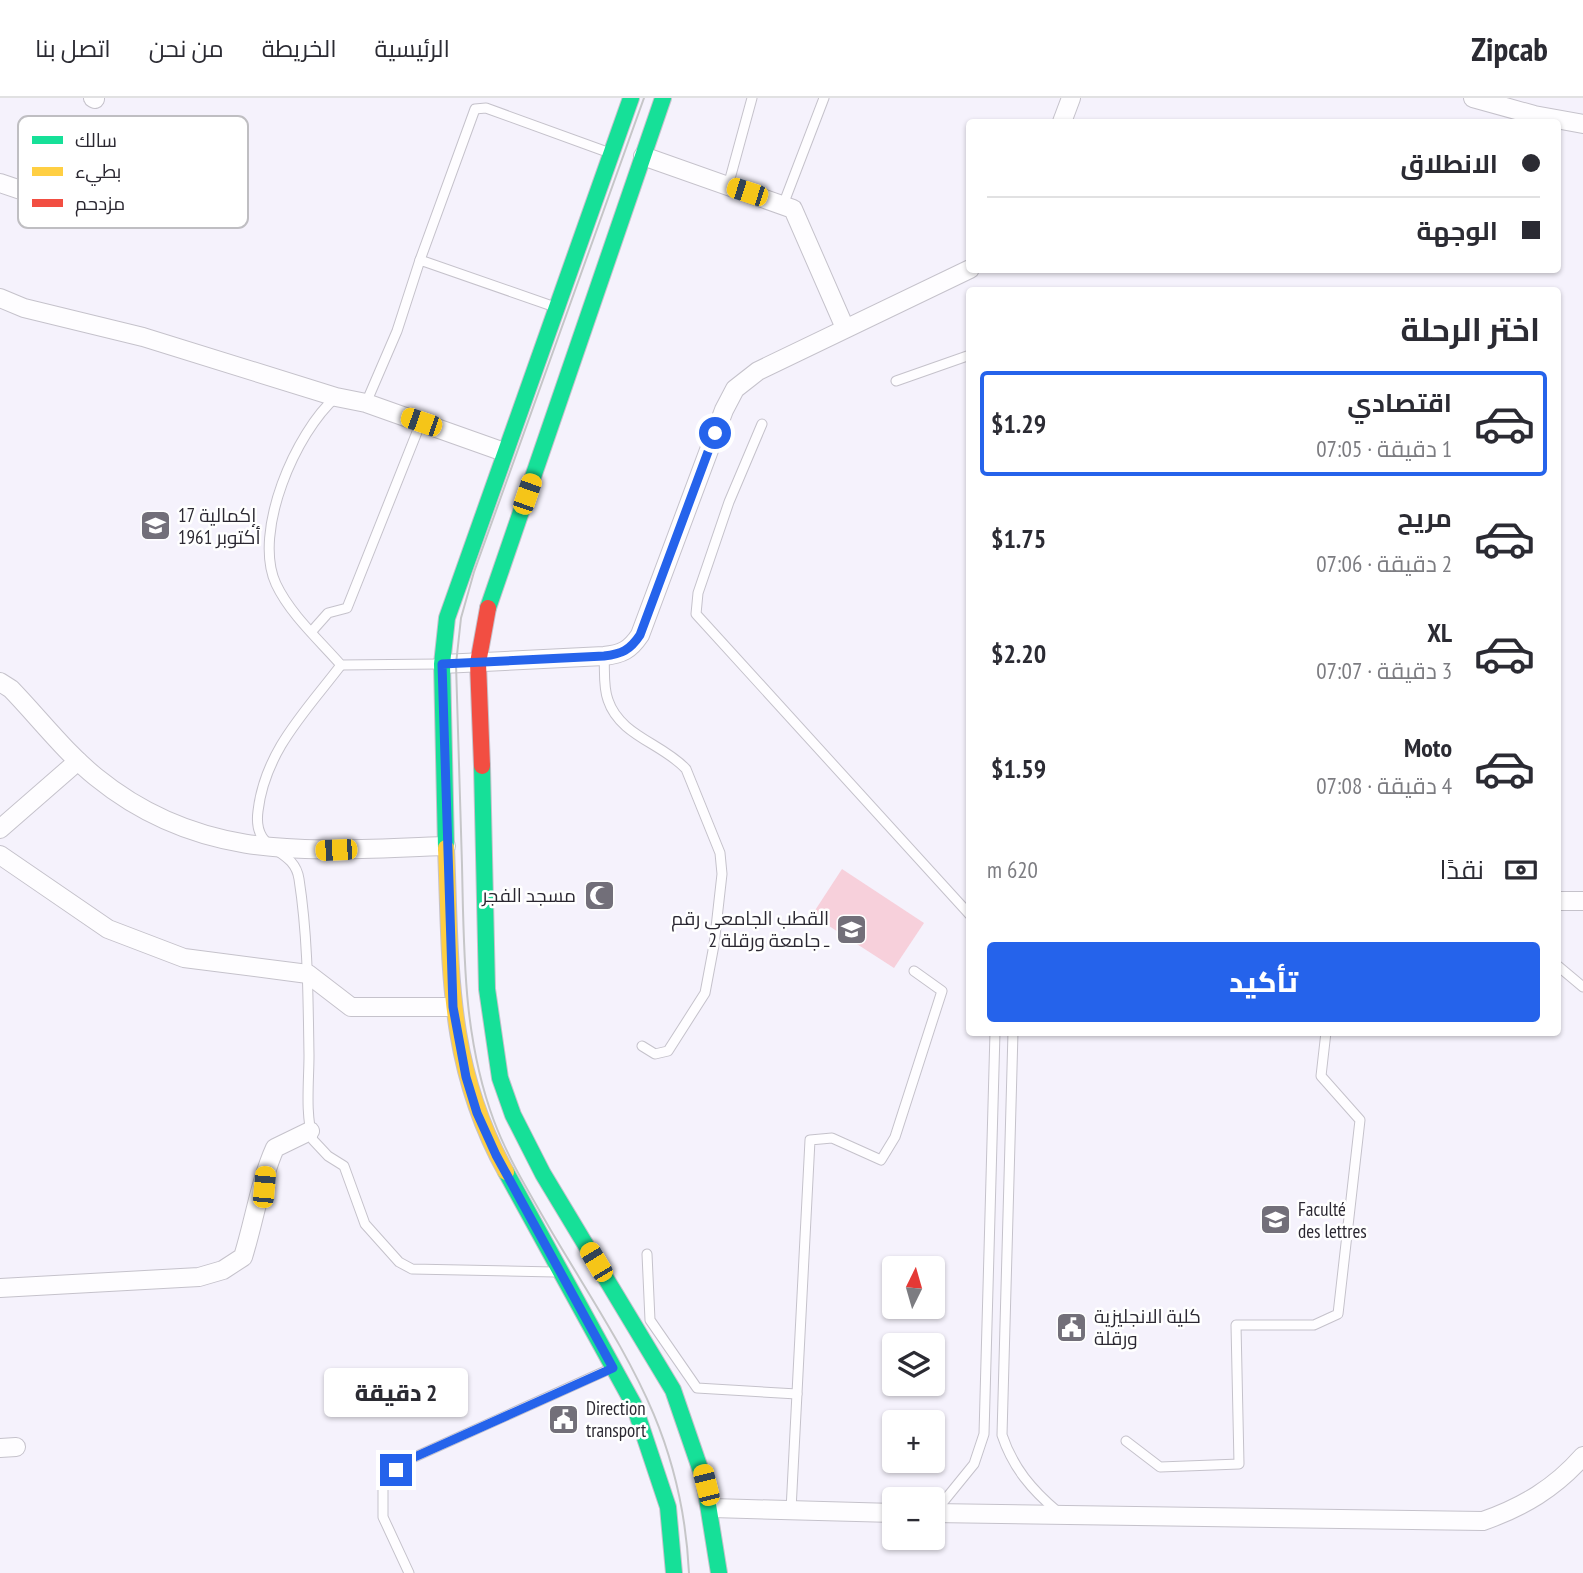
<!DOCTYPE html>
<html lang="ar">
<meta charset="utf-8">
<style>
:root{--surface:#fff;--page:#f7f7f7;--text:#2b2b33;--muted:#7c7c81;--line:#e1e1e2;--accent:#2563eb}
body{margin:0;font-family:"PT Sans Narrow",Cairo,sans-serif;background:var(--page);color:var(--text);direction:rtl;height:100vh;display:flex;flex-direction:column;font-size:26px;white-space:nowrap}
*{box-sizing:border-box;margin:0}
p{font-size:23px;color:var(--muted)}
.icon{flex:none;width:38px;height:38px;fill:none;stroke:currentColor;stroke-width:2;stroke-linecap:round;stroke-linejoin:round}
.map{position:relative;flex:1;overflow:hidden;direction:ltr}
.details{position:absolute;left:966px;top:189px;width:595px;height:749px;display:flex;flex-direction:column;background:var(--surface);border-radius:7px;box-shadow:0 2px 5px #0004;direction:rtl}
.details>*{flex:none}
.top-card{position:absolute;left:966px;top:21px;width:595px;height:154px;border-radius:7px;box-shadow:0 2px 5px #0004;direction:rtl;display:grid;align-content:center;height:154px;padding:0 21px;background:var(--surface)}
.needle{width:46px;rotate:5deg}
.fabs{position:absolute;left:882px;top:1158px;display:grid;gap:14px}
.fabs a{display:grid;place-items:center;width:63px;height:63px;border-radius:7px;background:var(--surface);box-shadow:0 2px 5px #0004;font-size:35px}
.end{position:absolute;width:32px;height:32px;margin:-16px;border:9px solid #2563eb;background:#fff;box-shadow:0 0 0 4px #fff}
.from{border-radius:50%}
.bubble{position:absolute;height:49px;border-radius:7px;background:var(--surface);box-shadow:0 2px 5px #0004;font-size:23px;font-weight:800;line-height:49px;text-align:center;direction:rtl}
.car{position:absolute;width:21px;height:42px;margin:-21px -10px;border-radius:9px;box-shadow:0 0 5px 2px #0007;background:linear-gradient(#f5c518 24%,#345 0 40%,#f5c518 0 76%,#345 0 86%,#f5c518 0)}
.top-card b{display:flex;align-items:center;gap:24px;height:66px;font-size:26px}
.top-card b+b{border-top:2px solid var(--line)}
.top-card i{width:18px;height:18px;background:var(--text)}
ul{padding:0;list-style:none}
li{display:flex;align-items:center;gap:21px;height:105px;margin:0 14px 10px;padding:0 7px;border:4px solid transparent;border-radius:7px}
li div{flex:1}
li b{display:block;font-size:26px}
li em{font-style:normal;font-weight:800}
li.active{border-color:var(--accent)}
li>.icon{width:63px;height:63px;stroke-width:1.5}
h2{padding:0 21px;font-size:32px;line-height:84px}
.pay{display:flex;align-items:center;gap:18px;height:77px;padding:0 21px;font-size:26px}
.pay p{margin-inline-start:auto}
.button{display:flex;gap:14px;margin-top:auto;padding:14px 21px}
.button a{flex:1;height:80px;border-radius:7px;background:var(--accent);color:#fff;font-size:28px;font-weight:800;line-height:80px;text-align:center}
header{display:flex;align-items:center;gap:42px;box-sizing:border-box;height:98px;padding:0 35px;background:var(--surface);border-bottom:2px solid var(--line)}
header strong{font-size:33px}
nav{display:flex;gap:38px;margin-inline-start:auto;font-size:24px}
.map>svg:first-child{display:block}
.green{fill:#f7d0db}
.lines{fill:none;stroke-linecap:round;stroke-linejoin:round}
.lane-casing{stroke:#c5c2cb;stroke-width:11}
.street-casing{stroke:#c5c2cb;stroke-width:20}
.fast-casing{stroke:#c5c2cb;stroke-width:18}
.slow-casing{stroke:#c5c2cb;stroke-width:18}
.jam-casing{stroke:#c5c2cb;stroke-width:18}
.lane{stroke:#fefdff;stroke-width:9}
.street{stroke:#fefdff;stroke-width:18}
.fast{stroke:#16e098;stroke-width:16}
.slow{stroke:#ffcf43;stroke-width:16}
.jam{stroke:#f24e42;stroke-width:16}
.tram{stroke:#c6c6c8;stroke-width:2}
.route{stroke:#2563eb;stroke-width:9}
.labels{text-anchor:middle;dominant-baseline:central;stroke-width:5;stroke-linejoin:round;paint-order:stroke}
.poi-label{font-size:19px;fill:#2b2832;stroke:#fff;text-anchor:start}
.key{fill:#fff;stroke:#bfbec2;stroke-width:2}
.key-label{font-size:19px;fill:#2b2832}
</style>
<header>
<strong>Zipcab</strong>
<nav><a>الرئيسية</a><a>الخريطة</a><a>من نحن</a><a>اتصل بنا</a></nav>
</header>
<div class="map">
<svg width="1583" height="1475" viewBox="0 0 1583 1475">
<rect width="100%" height="100%" fill="#f5f2fc"/>
<polygon class="green" points="842,771 924,825 894,870 812,817"/>
<g class="lines">
<defs>
<g id="lane">
<polyline points="728,88 752,0"/>
<polyline points="783,107 824,0"/>
<polyline points="420,162 475,11 486,10 610,55"/>
<polyline points="896,283 970,257"/>
<path d="M336,299C296,334 252,434 276,486C290,516 320,543 341,567L439,566"/>
<polyline points="366,305 397,233 420,162 555,209"/>
<polyline points="762,326 729,404 698,495 696,516 970,817"/>
<polyline points="312,533 328,515 347,510 421,324"/>
<path d="M604,558C605,572 603,589 608,602C620,638 662,645 686,671L720,755L722,776L714,847L705,895L668,953L655,956L642,948"/>
<path d="M341,567C306,613 265,653 258,713C252,757 294,747 299,781C308,839 308,898 309,957C309,984 305,1016 313,1042L328,1058L344,1068L365,1126L399,1164L412,1171L555,1174"/>
<polyline points="1558,868 1583,889"/>
<path d="M1013,934L1002,1337C1013,1370 1032,1392 1058,1414"/>
<polyline points="647,1156 650,1222 697,1290 797,1296"/>
<polyline points="1126,1343 1160,1369 1239,1366 1236,1227 1314,1227 1338,1216 1360,1022 1321,978 1326,934"/>
<polyline points="791,1412 810,1042 832,1040 881,1062 895,1039 942,893 914,873"/>
<polyline points="935,1414 974,1366 984,1336 995,934"/>
<polyline points="409,1475 383,1419 383,1382 408,1362 612,1270"/>
</g>
<g id="street">
<polyline points="93,0 95,1"/>
<polyline points="1473,0 1534,17 1583,26"/>
<polyline points="1062,24 1071,0"/>
<polyline points="643,58 793,111 845,230"/>
<polyline points="0,85 74,110"/>
<polyline points="0,200 24,210 143,239 336,299 366,305 504,354"/>
<path d="M442,566L604,558C622,556 630,552 640,537L724,312L735,291L758,273L970,171"/>
<path d="M0,584L11,591C39,620 65,654 96,679C204,767 316,752 446,748"/>
<polyline points="0,731 78,663"/>
<polyline points="0,757 108,831 184,860 308,876 351,909 453,909"/>
<polyline points="1558,803 1583,803"/>
<path d="M0,1190L199,1179L223,1172L243,1159C254,1124 260,1083 275,1050L310,1033"/>
<polyline points="0,1350 16,1349"/>
<polyline points="712,1410 894,1415"/>
<path d="M933,1415L1483,1423C1523,1409 1555,1390 1583,1358"/>
</g>
<g id="fast">
<polyline points="488,510 663,0"/>
<polyline points="482,668 487,891 500,980 513,1017 543,1076 673,1292 704,1382 719,1475"/>
<polyline points="446,750 442,566 447,520 631,0"/>
<polyline points="506,1074 634,1307 668,1409 674,1475"/>
</g>
<path id="slow" d="M446,750C451,869 446,966 506,1074"/>
<polyline id="jam" points="482,668 478,565 488,510"/>
</defs>
<use href="#lane" class="lane-casing"/>
<use href="#street" class="street-casing"/>
<use href="#fast" class="fast-casing"/>
<use href="#slow" class="slow-casing"/>
<use href="#jam" class="jam-casing"/>
<use href="#lane" class="lane"/>
<use href="#street" class="street"/>
<use href="#fast" class="fast"/>
<use href="#slow" class="slow"/>
<use href="#jam" class="jam"/>
<path class="tram" d="M644,0L474,474L461,520L456,566C458,633 460,700 462,767C464,855 463,940 494,1023C509,1063 532,1099 553,1136C623,1254 682,1331 689,1475"/>
</g>
<g class="lines">
<path class="route" d="M396,1372L408,1362L613,1270L496,1057L477,1015L466,979L453,909L442,566L604,558C622,556 630,552 640,537L715,335"/>
</g>
<defs>
<symbol id="school-square" viewBox="-11 -11 22 22"><rect x="-9" y="-9" width="18" height="18" rx="4" fill="#726f79" stroke="#fff"/><path d="M0-5L7-2L0 1L-7-2ZM-4 1L0 2.5L4 1V4Q0 6-4 4Z" fill="#fff"/></symbol>
<symbol id="mosque-square" viewBox="-11 -11 22 22"><rect x="-9" y="-9" width="18" height="18" rx="4" fill="#726f79" stroke="#fff"/><path d="M3.5-4.9A6 6 0 1 0 3.5 4.9A5 5 0 1 1 3.5-4.9Z" fill="#fff"/></symbol>
<symbol id="university-square" viewBox="-11 -11 22 22"><rect x="-9" y="-9" width="18" height="18" rx="4" fill="#726f79" stroke="#fff"/><path d="M0-5L7-2L0 1L-7-2ZM-4 1L0 2.5L4 1V4Q0 6-4 4Z" fill="#fff"/></symbol>
<symbol id="civic-square" viewBox="-11 -11 22 22"><rect x="-9" y="-9" width="18" height="18" rx="4" fill="#726f79" stroke="#fff"/><path d="M-.6-6.5H3V-4.5H.6V-3L4-1V1h2V6H-6V1h2V-1L-.6-3ZM-1.2 2.5V6h2.4V2.5Z" fill="#fff"/></symbol>
</defs>
<g fill-rule="evenodd">
<use href="#school-square" x="138" y="410" width="35" height="35"/>
<use href="#mosque-square" x="582" y="780" width="35" height="35"/>
<use href="#university-square" x="834" y="814" width="35" height="35"/>
<use href="#university-square" x="1258" y="1104" width="35" height="35"/>
<use href="#civic-square" x="1054" y="1212" width="35" height="35"/>
<use href="#civic-square" x="546" y="1304" width="35" height="35"/>
</g>
<g class="labels">
<g class="poi-label">
<text x="178" y="417">إكمالية 17<tspan x="178" dy="22">أكتوبر 1961</tspan></text>
<text x="576" y="797" text-anchor="end">مسجد الفجر</text>
<text x="829" y="820" text-anchor="end">القطب الجامعي رقم<tspan x="829" dy="22">2 ـ جامعة ورقلة</tspan></text>
<text x="1298" y="1111">Faculté<tspan x="1298" dy="22">des lettres</tspan></text>
<text x="1094" y="1218">كلية الانجليزية<tspan x="1094" dy="22">ورقلة</tspan></text>
<text x="586" y="1310">Direction<tspan x="586" dy="22">transport</tspan></text>
</g>
</g>
<rect x="18" y="18" width="230" height="112" rx="10" class="key"/>
<rect x="32" y="38" width="31" height="8" fill="#16e098"/>
<rect x="32" y="69" width="31" height="9" fill="#ffcf43"/>
<rect x="32" y="101" width="31" height="8" fill="#f24e42"/>
<g class="key-label">
<text x="75" y="49">سالك</text>
<text x="75" y="80">بطيء</text>
<text x="75" y="112">مزدحم</text>
</g>
</svg>
<div class="fabs">
<a><svg class="needle" viewBox="-14 -14 28 28"><path d="M0-13l5 13h-10z" fill="#e53935"/><path d="M0 13l5-13h-10z" fill="#7c7c81"/></svg></a>
<a><svg class="icon" aria-label="layers" viewBox="0 0 24 24"><path d="M12 4l9 5-9 5-9-5zM3 14l9 5 9-5"/></svg></a>
<a>+</a>
<a>−</a>
</div>
<i class="end from" style="left:715px;top:335px"></i>
<i class="end" style="left:396px;top:1372px"></i>
<div class="bubble" style="left:324px;top:1270px;width:144px">2 دقيقة</div>
<i class="car" style="left:747px;top:94px;rotate:288deg"></i>
<i class="car" style="left:421px;top:324px;rotate:289deg"></i>
<i class="car" style="left:527px;top:396px;rotate:19deg"></i>
<i class="car" style="left:336px;top:752px;rotate:268deg"></i>
<i class="car" style="left:264px;top:1089px;rotate:5deg"></i>
<i class="car" style="left:596px;top:1164px;rotate:329deg"></i>
<i class="car" style="left:706px;top:1387px;rotate:346deg"></i>
<div class="top-card">
<b><i class="from"></i>الانطلاق</b>
<b><i></i>الوجهة</b>
</div>
<section class="details">
<h2>اختر الرحلة</h2>
<ul>
<li class="active"><svg class="icon" aria-label="car" viewBox="0 0 24 24"><path d="M5 17H2v-5l4-1 3-4h7l3 4 3 1v5h-3M9 17h6M6 11h13"/><circle cx="7" cy="17" r="2"/><circle cx="17" cy="17" r="2"/></svg><div><b>اقتصادي</b><p>1 دقيقة · 07:05</p></div><em>$1.29</em></li>
<li><svg class="icon" aria-label="car" viewBox="0 0 24 24"><path d="M5 17H2v-5l4-1 3-4h7l3 4 3 1v5h-3M9 17h6M6 11h13"/><circle cx="7" cy="17" r="2"/><circle cx="17" cy="17" r="2"/></svg><div><b>مريح</b><p>2 دقيقة · 07:06</p></div><em>$1.75</em></li>
<li><svg class="icon" aria-label="car" viewBox="0 0 24 24"><path d="M5 17H2v-5l4-1 3-4h7l3 4 3 1v5h-3M9 17h6M6 11h13"/><circle cx="7" cy="17" r="2"/><circle cx="17" cy="17" r="2"/></svg><div><b>XL</b><p>3 دقيقة · 07:07</p></div><em>$2.20</em></li>
<li><svg class="icon" aria-label="car" viewBox="0 0 24 24"><path d="M5 17H2v-5l4-1 3-4h7l3 4 3 1v5h-3M9 17h6M6 11h13"/><circle cx="7" cy="17" r="2"/><circle cx="17" cy="17" r="2"/></svg><div><b>Moto</b><p>4 دقيقة · 07:08</p></div><em>$1.59</em></li>
</ul>
<div class="pay"><svg class="icon" aria-label="cash" viewBox="0 0 24 24"><path d="M3 7h18v10H3z"/><circle cx="12" cy="12" r="2"/></svg>نقدًا<p>620 m</p></div>
<div class="button"><a>تأكيد</a></div>
</section>
</div>
